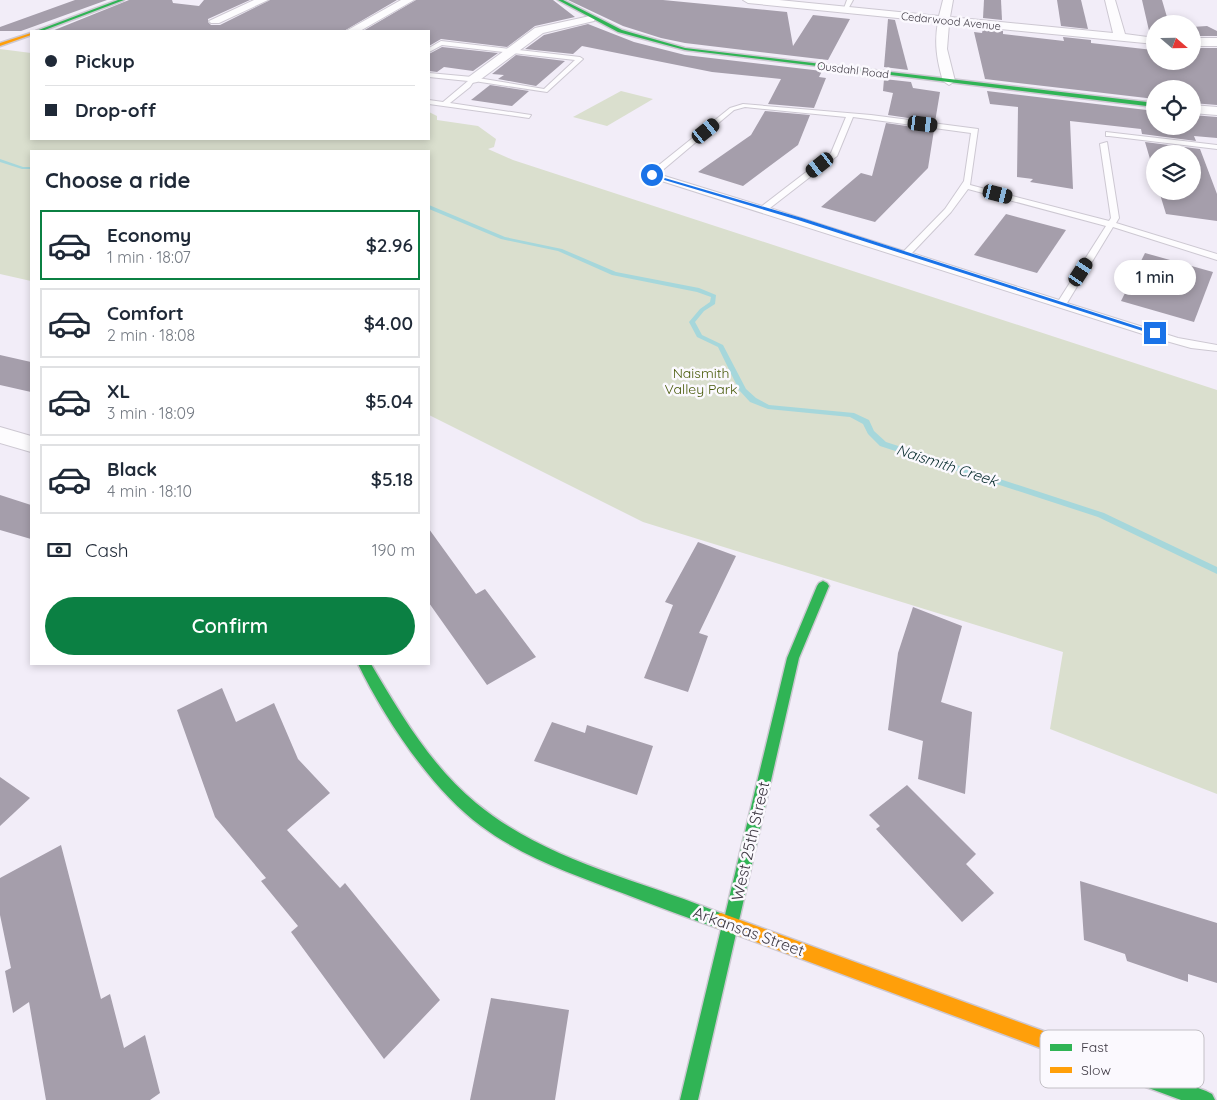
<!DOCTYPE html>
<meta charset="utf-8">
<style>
:root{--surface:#fff;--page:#f6f6f7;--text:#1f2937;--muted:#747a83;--line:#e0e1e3;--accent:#0b8043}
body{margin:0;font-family:Quicksand,sans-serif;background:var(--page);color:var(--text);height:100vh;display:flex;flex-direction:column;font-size:19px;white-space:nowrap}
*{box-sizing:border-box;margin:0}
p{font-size:16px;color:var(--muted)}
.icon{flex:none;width:28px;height:28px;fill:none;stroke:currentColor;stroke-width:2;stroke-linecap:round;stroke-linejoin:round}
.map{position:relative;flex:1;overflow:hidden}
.details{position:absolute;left:30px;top:150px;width:400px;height:515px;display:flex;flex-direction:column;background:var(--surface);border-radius:0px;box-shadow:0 2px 8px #0003}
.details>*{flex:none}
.guide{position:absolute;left:30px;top:30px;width:400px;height:110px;border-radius:0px;box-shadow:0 2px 8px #0003;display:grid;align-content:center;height:110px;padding:0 15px;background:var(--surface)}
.needle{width:32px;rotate:110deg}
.buttons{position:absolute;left:1146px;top:15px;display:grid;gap:10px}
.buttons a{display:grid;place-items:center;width:55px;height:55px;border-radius:50%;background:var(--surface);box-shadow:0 2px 8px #0003;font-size:25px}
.end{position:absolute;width:22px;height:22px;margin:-11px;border:6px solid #1a73e8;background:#fff;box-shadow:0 0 0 2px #fff}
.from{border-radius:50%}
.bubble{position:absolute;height:35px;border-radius:18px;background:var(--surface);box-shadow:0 2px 8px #0003;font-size:16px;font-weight:600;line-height:35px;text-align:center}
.car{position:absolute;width:15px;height:30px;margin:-15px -8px;border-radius:6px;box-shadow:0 0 4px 1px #0007;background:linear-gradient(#222 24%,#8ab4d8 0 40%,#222 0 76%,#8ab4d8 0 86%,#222 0)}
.guide b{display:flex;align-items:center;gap:18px;height:48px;font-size:19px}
.guide b+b{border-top:1px solid var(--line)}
.guide i{width:12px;height:12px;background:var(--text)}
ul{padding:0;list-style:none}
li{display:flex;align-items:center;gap:15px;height:70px;margin:0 10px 8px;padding:0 5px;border:2px solid var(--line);border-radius:0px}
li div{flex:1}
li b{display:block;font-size:19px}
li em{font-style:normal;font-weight:600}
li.current{border-color:var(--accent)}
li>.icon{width:45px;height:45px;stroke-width:1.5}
h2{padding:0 15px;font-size:22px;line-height:60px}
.pay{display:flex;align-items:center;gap:12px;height:55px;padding:0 15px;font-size:19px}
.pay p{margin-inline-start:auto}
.button{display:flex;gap:10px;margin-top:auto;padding:10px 15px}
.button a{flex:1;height:58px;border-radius:30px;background:var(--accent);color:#fff;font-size:20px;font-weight:600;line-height:58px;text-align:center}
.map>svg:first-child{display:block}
.green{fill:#dadfce}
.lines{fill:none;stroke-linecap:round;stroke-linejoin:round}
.stream{fill:#a6d7db;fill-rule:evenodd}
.building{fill:#a59eab}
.lane-casing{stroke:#cdc8d2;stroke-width:2}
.street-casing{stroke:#cdc8d2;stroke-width:2}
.fast-casing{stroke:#cdc8d2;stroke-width:3}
.slow-casing{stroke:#cdc8d2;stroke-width:3}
.lane{fill:#fdfcfe;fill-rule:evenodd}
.street{fill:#fdfcfe;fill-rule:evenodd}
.fast{fill:#30b455;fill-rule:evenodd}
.slow{fill:#ff9f0a;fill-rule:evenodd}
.route{fill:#1a73e8}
.labels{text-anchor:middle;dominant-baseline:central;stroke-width:5;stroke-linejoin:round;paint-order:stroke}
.far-street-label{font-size:11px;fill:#3f3a44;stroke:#fbf9fe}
.park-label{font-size:14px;fill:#495b0b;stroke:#fbf9fe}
.water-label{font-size:15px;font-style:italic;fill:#0b2f31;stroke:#fbf9fe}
.near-street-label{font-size:16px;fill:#3f3a44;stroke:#fbf9fe}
.key{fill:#fbf9fe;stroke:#c3c0c6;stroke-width:1}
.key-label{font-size:14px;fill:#3f3a44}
</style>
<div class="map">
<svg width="1217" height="1100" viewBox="0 0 1217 1100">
<rect width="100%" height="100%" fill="#f2edf8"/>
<g class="green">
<polygon points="0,49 31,53 31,139 429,139 429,112 437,116 437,120 478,126 496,139 494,147 488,149 513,160 1217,390 1217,794 1050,729 1063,652 643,522 429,415 429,151 31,151 31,281 0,274"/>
<polygon points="621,91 653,99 607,126 573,117"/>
</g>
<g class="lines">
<g class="stream">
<polygon points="0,159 23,167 31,167 31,169 22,169 0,162"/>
<polygon points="429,205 505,237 562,249 616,272 699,288 716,295 715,304 704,311 695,322 702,335 723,345 746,389 756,398 769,405 854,413 869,420 874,431 886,442 1104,513 1217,567 1217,574 1098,517 880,446 868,434 863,424 850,417 768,409 750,402 739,390 718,347 697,337 689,322 700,309 710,302 711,297 697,292 612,275 558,251 501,239 429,209"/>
</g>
</g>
<g class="building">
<polygon points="75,0 107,0 21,31 0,31 0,27"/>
<polygon points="129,0 172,0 173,3 199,6 204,0 250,0 208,19 208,22 211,25 220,25 270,0 397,0 344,31 52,31"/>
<polygon points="416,0 553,0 575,17 535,26 507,47 441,39 429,46 429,31 363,31"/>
<polygon points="568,0 663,0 787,12 793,46 813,15 850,19 828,60 685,43 661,38 623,26"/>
<polygon points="984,0 1001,0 1002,20 983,18"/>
<polygon points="1057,0 1081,0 1088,29 1061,26"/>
<polygon points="1142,0 1162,0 1169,24 1155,24 1155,36 1150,35"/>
<polygon points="888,19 895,20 908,70 884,67"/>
<polygon points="588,24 634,42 685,55 822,71 819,77 826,78 814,108 768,104 781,79 712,72 582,46 573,54 525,49 544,35"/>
<polygon points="1207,26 1217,31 1217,36 1192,36 1192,27"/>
<polygon points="983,29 1003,31 1003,34 1064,41 1063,37 1091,40 1091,43 1153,50 1152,46 1155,46 1155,61 1192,61 1192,48 1217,48 1217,105 1192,103 1192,89 1155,89 1155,99 985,79 974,32 982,33"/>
<polygon points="442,47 498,53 473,71 444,67 437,72 429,71 429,54"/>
<polygon points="516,55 565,61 536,86 498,79 504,75 492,74"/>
<polygon points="884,79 911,82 913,88 940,92 935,122 888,115 893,93 883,91"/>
<polygon points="490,85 529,91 512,106 471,100"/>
<polygon points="987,91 1155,111 1155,126 1192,126 1192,115 1217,117 1217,138 1194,136 1196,141 1142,134 1141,129 1070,121 1073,189 1030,182 1033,179 1017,177 1018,107 990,104"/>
<polygon points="765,111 810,115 798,145 743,186 698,172 751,135"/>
<polygon points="886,123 934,130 928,168 875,222 821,207 861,173 872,176"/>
<polygon points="1145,142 1200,149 1217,194 1217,221 1166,214 1159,191 1192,191 1192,154 1155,154 1155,176"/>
<polygon points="1006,214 1066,230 1037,273 974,255"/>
<polygon points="1145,253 1213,272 1194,322 1121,301"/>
<polygon points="0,355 31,362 31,392 0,385"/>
<polygon points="0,495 31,505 31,539 0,530"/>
<polygon points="429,529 476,594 485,589 536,657 487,685 429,603"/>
<polygon points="698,542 736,556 699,633 708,636 688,692 644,678 673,605 665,602"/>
<polygon points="913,607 962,626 941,702 972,712 965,794 918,779 923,741 888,730 898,653"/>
<polygon points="222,688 236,722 274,703 298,759 330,793 287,830 340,888 345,883 440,1000 384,1059 291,932 298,926 261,881 266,878 215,817 177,710"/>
<polygon points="552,722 585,733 587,725 653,746 637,795 534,761"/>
<polygon points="0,777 30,798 0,826"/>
<polygon points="907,785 976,854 966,864 994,893 962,922 876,829 880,826 869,815"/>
<polygon points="61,845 101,999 110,994 124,1048 145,1035 160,1093 150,1100 46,1100 29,1002 13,1013 5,971 11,968 0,915 0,878"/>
<polygon points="1080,881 1217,923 1217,983 1188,974 1188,982 1127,961 1125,954 1084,940"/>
<polygon points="491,998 569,1010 555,1100 470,1100"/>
</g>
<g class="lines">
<defs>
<g id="lane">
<polygon points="847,0 853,0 847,11 843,11"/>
<polygon points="441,41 580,57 583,59 547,92 474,81 470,87 450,103 531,115 529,118 429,104 429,100 443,102 468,81 429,77 429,73 472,77 544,89 575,60 442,45 429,52 429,48"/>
<path d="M743,104L871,115L978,129L970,185L1109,221L1111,218L1100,144L1107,142L1119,218L1116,223L1217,254V260L1113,227L1067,303L1178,338L1217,345V351L1191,348L1152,337L649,177V173L730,108ZM745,107L846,117L831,153L762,206L658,174L734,110ZM853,117L971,133L964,181L945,209L904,251L770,208L837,156ZM968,189L1106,226L1059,300L912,253L951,212Z"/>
<polygon points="1106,132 1217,145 1217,149 1109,136 1106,136"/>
</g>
<g id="street">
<polygon points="254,0 268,0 219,23 211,23 209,21"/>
<polygon points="401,0 414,0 360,31 346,31"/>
<path d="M743,0H779L939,16L943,0H953L950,17L1113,33L1105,0H1115L1125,34L1155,38V44L949,24L947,49L955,81L949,85L943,81C937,61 934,43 938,22L748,3Z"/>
<polygon points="590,16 595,19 594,21 543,33 477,82 472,83 466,79 535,28"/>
<rect x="1192" y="38" width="25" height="8"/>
<polygon points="1192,105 1217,107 1217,115 1192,113"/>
<polygon points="0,427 31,436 31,452 0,443"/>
</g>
<g id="fast">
<polygon points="118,0 124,0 42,31 36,31"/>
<polygon points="558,0 563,0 622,30 685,48 1155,103 1155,107 685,50 618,32"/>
<path d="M823,581L827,583L829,586L799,658L698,1100H680L721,929C689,919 657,906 625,894C575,875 524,858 481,826C432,790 384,718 358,664H371C400,713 431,766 476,803C547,862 641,880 725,915L787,658L817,586L819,583Z"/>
<polygon points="1046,1032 1206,1091 1212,1094 1215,1100 1181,1100 1046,1050 1040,1047 1037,1041 1040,1035"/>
</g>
<g id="slow">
<polygon points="31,33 31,35 0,46 0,43"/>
<polygon points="721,913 1046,1032 1052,1035 1055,1041 1052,1047 1046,1050 721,929 715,927 713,921 715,915"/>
</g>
</defs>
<use href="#lane" class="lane-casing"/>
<use href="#street" class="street-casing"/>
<use href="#fast" class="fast-casing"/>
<use href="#slow" class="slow-casing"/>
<use href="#lane" class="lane"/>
<use href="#street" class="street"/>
<use href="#fast" class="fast"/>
<use href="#slow" class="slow"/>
</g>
<polygon class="route" points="651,174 802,218 1158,333 1152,334 798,220 651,176"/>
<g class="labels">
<g class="far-street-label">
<text transform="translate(951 21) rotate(6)">Cedarwood Avenue</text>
<text transform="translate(853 70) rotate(7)">Ousdahl Road</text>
</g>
<g class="park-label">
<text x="701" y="373">Naismith<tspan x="701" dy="16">Valley Park</tspan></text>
</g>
<g class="water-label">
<text transform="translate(947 465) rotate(18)">Naismith Creek</text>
</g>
<g class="near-street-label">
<text transform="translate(750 841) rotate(-77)">West 25th Street</text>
<text transform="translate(749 931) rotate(20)">Arkansas Street</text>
</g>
</g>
<rect x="1040" y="1030" width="164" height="58" rx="8" class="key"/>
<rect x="1050" y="1044" width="22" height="7" fill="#30b455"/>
<rect x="1050" y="1067" width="22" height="6" fill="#ff9f0a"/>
<g class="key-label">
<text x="1081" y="1052">Fast</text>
<text x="1081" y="1075">Slow</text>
</g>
</svg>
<div class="buttons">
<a><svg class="needle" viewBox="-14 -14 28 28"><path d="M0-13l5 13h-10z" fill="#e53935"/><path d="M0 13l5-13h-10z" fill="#747a83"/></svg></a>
<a><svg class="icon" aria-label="locate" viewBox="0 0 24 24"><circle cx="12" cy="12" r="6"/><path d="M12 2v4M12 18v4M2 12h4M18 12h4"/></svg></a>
<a><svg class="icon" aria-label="layers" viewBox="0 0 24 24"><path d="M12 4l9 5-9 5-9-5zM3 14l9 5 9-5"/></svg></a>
</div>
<i class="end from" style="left:652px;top:175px"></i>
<i class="end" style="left:1155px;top:333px"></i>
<div class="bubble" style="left:1114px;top:260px;width:82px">1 min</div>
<i class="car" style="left:923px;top:124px;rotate:97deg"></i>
<i class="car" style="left:706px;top:131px;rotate:51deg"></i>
<i class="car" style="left:820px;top:165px;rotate:232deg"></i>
<i class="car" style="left:998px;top:194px;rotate:104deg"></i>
<i class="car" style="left:1081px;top:272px;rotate:33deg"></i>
<div class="guide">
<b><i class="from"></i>Pickup</b>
<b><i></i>Drop-off</b>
</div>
<section class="details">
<h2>Choose a ride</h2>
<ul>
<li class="current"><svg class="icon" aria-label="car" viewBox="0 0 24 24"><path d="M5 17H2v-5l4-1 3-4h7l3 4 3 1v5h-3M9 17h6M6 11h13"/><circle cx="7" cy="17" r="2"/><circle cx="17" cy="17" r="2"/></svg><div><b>Economy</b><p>1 min · 18:07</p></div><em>$2.96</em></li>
<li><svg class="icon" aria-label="car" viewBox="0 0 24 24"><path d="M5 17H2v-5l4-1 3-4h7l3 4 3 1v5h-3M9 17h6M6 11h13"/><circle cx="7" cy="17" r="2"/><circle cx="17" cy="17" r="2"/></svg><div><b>Comfort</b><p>2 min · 18:08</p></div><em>$4.00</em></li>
<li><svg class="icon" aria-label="car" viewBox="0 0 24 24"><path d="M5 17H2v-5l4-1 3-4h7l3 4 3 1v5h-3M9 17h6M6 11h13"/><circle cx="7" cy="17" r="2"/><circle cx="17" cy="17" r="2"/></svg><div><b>XL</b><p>3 min · 18:09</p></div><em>$5.04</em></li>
<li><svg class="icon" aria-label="car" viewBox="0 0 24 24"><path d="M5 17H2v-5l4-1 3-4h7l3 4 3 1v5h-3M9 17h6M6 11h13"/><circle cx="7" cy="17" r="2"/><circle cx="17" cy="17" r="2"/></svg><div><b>Black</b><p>4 min · 18:10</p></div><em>$5.18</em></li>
</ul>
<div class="pay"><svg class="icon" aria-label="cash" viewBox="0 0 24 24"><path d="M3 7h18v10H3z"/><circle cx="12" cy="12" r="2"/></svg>Cash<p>190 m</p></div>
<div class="button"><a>Confirm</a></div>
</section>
</div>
